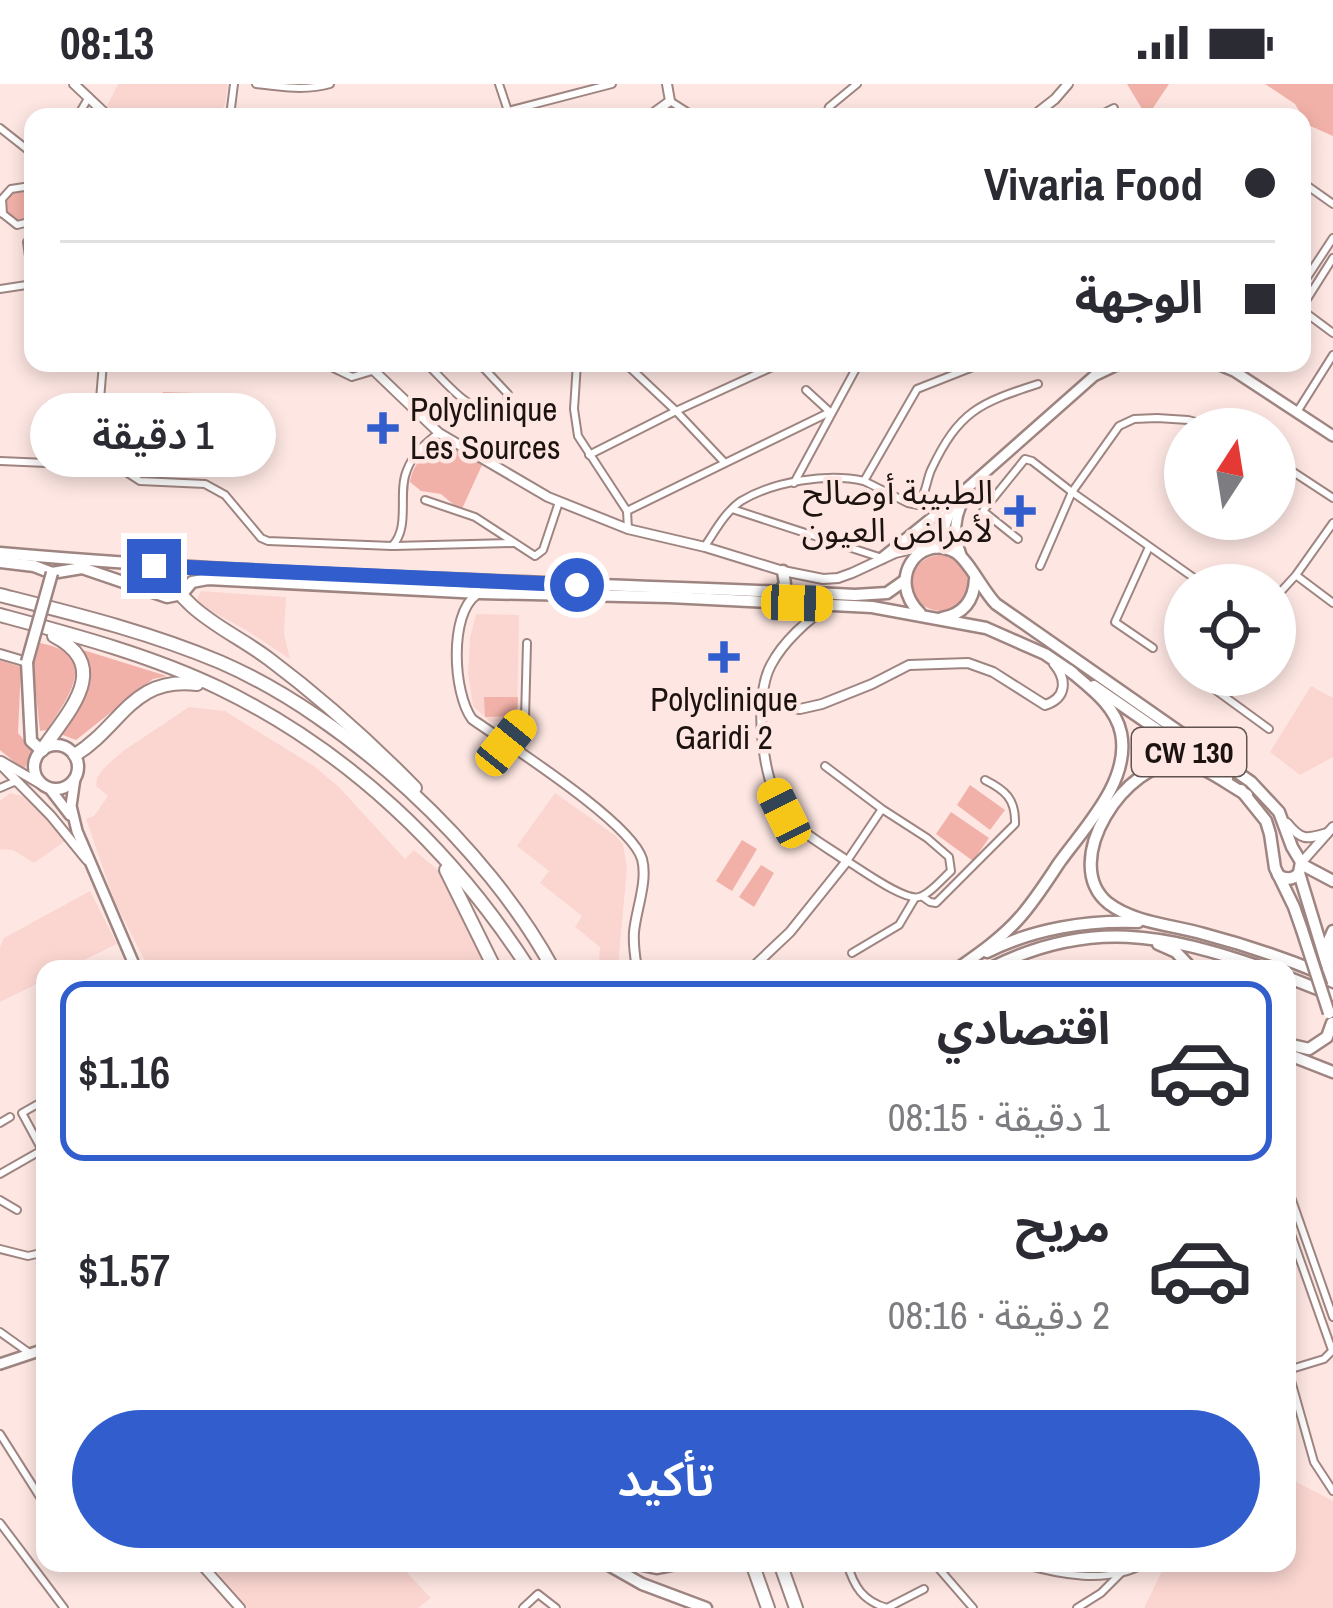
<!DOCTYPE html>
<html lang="ar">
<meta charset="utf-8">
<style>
:root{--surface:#fff;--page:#f2f2f3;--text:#2b2b33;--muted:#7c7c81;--line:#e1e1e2;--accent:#325ecd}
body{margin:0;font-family:"Archivo Narrow","Noto Sans Arabic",sans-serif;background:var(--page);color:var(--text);direction:rtl;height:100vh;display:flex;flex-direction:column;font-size:45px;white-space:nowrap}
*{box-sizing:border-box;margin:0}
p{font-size:39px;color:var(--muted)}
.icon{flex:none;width:66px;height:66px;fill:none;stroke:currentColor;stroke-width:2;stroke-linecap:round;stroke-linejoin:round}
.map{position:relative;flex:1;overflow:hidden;direction:ltr}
.side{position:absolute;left:36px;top:876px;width:1260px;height:612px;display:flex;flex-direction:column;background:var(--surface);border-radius:24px;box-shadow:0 6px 18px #0003;direction:rtl}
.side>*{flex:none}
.banner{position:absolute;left:24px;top:24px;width:1287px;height:264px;border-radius:24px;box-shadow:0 6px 18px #0003;direction:rtl;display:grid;align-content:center;height:264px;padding:0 36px;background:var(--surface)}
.needle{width:78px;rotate:12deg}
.fabs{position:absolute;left:1164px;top:324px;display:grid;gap:24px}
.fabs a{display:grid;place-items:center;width:132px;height:132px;border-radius:50%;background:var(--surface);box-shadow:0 6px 18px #0003;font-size:60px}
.end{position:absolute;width:54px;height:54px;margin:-27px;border:15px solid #325ecd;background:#fff;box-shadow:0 0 0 6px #fff}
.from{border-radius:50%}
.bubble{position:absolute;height:84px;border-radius:42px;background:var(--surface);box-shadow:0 6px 18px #0003;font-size:39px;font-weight:600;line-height:84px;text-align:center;direction:rtl}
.car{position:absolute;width:36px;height:72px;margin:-36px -18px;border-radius:15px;box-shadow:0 0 9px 3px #0007;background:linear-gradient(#f5c518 24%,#345 0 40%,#f5c518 0 76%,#345 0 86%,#f5c518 0)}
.banner b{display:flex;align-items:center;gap:42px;height:114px;font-size:45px}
.banner b+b{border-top:3px solid var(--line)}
.banner i{width:30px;height:30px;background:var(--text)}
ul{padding:21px 0 0;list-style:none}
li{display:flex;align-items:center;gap:36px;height:180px;margin:0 24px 18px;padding:0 12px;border:6px solid transparent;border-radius:24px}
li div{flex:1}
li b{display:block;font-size:45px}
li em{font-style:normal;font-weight:600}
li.selected{border-color:var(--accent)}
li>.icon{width:108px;height:108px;stroke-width:1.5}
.cta{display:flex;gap:24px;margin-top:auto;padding:24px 36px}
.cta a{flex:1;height:138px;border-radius:72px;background:var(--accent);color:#fff;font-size:48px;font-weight:600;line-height:138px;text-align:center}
.status{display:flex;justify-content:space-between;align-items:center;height:84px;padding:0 60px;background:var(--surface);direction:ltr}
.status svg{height:33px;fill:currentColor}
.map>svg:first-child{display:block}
.built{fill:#fbd6d1}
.green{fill:#f2b1a8}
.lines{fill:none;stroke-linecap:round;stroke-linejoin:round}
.minor-casing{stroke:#9f8581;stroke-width:10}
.tertiary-casing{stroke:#9f8581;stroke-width:12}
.secondary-casing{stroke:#9f8581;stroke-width:14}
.primary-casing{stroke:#9f8581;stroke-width:15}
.trunk-casing{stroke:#9f8581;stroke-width:15}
.motorway-casing{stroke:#9f8581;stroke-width:16}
.minor{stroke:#fff;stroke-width:6}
.tertiary{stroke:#fff;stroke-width:8}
.secondary{stroke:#fff;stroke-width:9}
.primary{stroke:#fff;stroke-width:10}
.trunk{stroke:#fff;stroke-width:10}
.motorway{stroke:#fff;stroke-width:12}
.primary-bridge-casing{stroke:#9f8581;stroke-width:15;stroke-linecap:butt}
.primary-bridge{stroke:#fff;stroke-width:10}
.route{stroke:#325ecd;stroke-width:15}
.poi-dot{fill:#325ecd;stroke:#fee7e3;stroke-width:4.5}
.labels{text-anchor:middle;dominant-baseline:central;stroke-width:9;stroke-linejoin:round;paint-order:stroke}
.shield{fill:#fee7e3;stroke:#605350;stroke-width:3}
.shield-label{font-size:30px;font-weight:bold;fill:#1c1311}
.poi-label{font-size:33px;fill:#1c1311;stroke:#fee7e3;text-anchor:start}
</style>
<div class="status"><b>08:13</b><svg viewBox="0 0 49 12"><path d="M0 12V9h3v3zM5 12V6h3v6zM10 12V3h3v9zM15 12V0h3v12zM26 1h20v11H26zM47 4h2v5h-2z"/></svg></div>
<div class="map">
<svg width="1333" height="1524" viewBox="0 0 1333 1524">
<rect width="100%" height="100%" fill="#fee7e3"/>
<g class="built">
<polygon points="118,0 228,0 225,20 217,33 119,33 107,22"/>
<polygon points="201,507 286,513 284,550 290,575 246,546 201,522 197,515"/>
<polygon points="476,530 519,531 517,636 490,638 473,622 468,589 470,554"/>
<polygon points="1311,602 1333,614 1333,673 1300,691 1270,668"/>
<polygon points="189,623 225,627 314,682 339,703 405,775 414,766 438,786 490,885 149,885 114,816 86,735 94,732 108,712 96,702 97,694 104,684 123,667"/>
<polygon points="10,709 22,712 68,755 34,779 13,766 0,765 0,717"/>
<polygon points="555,709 616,752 623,760 627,784 618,882 608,885 599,875 600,863 575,843 582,832 540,799 549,787 517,762"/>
<polygon points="90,807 117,860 66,885 45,885 45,896 0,918 0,863 4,854"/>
<polygon points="1287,1393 1333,1417 1333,1524 1144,1524 1166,1479 1287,1479"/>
<polygon points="210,1479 398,1479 431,1514 418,1524 247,1524"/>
</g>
<g class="green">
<polygon points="1127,0 1169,0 1147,33"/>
<polygon points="1265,0 1333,0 1333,52 1308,41 1295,20"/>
<circle cx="20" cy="122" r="15"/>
<polygon points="163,308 196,309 195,332 181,332 181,353 151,353 152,331 161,331"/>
<path d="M449,354L482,381L461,427L441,410L421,407L410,398C414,375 430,365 449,354Z"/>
<circle cx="940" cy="499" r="28"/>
<path d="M40,559C101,571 69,612 47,646L40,647L33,583Z"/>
<path d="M83,566L167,592L153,595L76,656L60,650C79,618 95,604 83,566Z"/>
<polygon points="0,576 21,583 18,649 32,666 24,686 0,666"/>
<polygon points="484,613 518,613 517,632 485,633"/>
<polygon points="970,701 1005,726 990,746 957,721"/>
<polygon points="951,728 989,754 973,777 936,750"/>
<polygon points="742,756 757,765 732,807 716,797"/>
<polygon points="761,781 774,789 754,823 739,813"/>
</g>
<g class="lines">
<defs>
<g id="minor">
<path d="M256,0C280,3 306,7 330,0"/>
<polyline points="499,0 508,27 612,0"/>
<polyline points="670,17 695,33"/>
<polyline points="77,33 89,13"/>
<polyline points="233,33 231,24 234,0"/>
<polyline points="826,33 829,23 857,0"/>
<polyline points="1096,33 1114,24"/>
<polyline points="0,44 33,70"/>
<polyline points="1302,98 1333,120"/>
<polyline points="3,130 2,115 11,105 24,103 33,107"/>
<polyline points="3,130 17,141 33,137"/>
<polyline points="27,158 33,201"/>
<polyline points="1302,201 1333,154"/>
<polyline points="0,205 33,200"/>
<polyline points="1302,223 1333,174"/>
<polyline points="1302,226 1333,249"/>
<polyline points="323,279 352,293 372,287"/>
<path d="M426,279C445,297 467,327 494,329L507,318L508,310L479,279"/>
<polyline points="577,279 574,325 578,352 627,427 628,445"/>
<polyline points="625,279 676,327 724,378"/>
<polyline points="1297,328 1333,271"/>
<polyline points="589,371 676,327 781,279"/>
<polyline points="1275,376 1333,414"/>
<path d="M0,377L117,382L140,397L205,400L225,411L261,454L268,457L392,462C411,443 397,409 407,386C413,370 426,358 439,349"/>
<polyline points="101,381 99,328 103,279"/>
<path d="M864,397L908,419L918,421C926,410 926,398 931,386C959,327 979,319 1038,300"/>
<polyline points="1275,397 1284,383"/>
<polyline points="794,399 859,279"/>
<polyline points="425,416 475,433 535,472 543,466 559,418"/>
<polyline points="732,425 882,474"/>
<polyline points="627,427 830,328 806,306"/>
<polyline points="1245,442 1249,435"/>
<polyline points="1018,455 983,427 1025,375 1032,377 1072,408 1204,501"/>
<polyline points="394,462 513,459"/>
<path d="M705,462C715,447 726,427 741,417C774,397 828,389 864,397L917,305L983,279"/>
<polyline points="1149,463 1115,538 1153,564"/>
<polyline points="1040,482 1072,408 1119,342 1134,335 1157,334 1188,336 1223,345"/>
<polyline points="1297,492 1333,519"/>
<polyline points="1275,514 1296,491 1333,439"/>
<polyline points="1195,591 1269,645"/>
<polyline points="506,659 525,635 527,559"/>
<path d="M825,682L882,725L847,777C862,786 904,817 919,813C930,810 942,795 951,787L949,773L927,754L882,725"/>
<polyline points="0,704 14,698 19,699"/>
<path d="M923,813L930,818L936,819L1015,740C1016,715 1005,706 985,696"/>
<polyline points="852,869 899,841 915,814"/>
<polyline points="0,1039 10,1033"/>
<polyline points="0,1090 42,1066 22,1029 45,1016"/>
<polyline points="1287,1102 1333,1233"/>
<polyline points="0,1116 17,1126"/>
<polyline points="1287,1139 1332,1266"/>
<polyline points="0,1165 28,1172 45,1168"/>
<polyline points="0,1248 28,1268"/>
<polyline points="1288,1286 1314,1378 1333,1407"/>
<polyline points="1288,1286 1324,1275 1333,1266"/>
<polyline points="0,1350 45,1421"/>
<polyline points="0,1439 64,1524"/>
<path d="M847,1479C854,1503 863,1517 887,1524L924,1505"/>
<polyline points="934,1479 973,1524"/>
<path d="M1019,1479C1059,1491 1108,1501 1146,1479"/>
<polyline points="523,1524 538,1510 556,1524"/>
<polyline points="1077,1524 1101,1509 1120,1490"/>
</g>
<g id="tertiary">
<polyline points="74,0 109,33"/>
<polyline points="648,33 670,17 667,0"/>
<polyline points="1032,33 1055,15 1068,0"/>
<polyline points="366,279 439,349 548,413 628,445 705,463 783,487 823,495 838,494 852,489 895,469 917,464 929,465"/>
<path d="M476,511C449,531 453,609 472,635C507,660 631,738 642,775C648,797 636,826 634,848C633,861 635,872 637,885"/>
<polyline points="0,570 27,578"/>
<path d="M762,620L800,625L822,620L872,600L909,581L968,579L993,588L1045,621C1067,614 1067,595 1054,580"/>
<polyline points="1,677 44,702"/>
<polyline points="0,680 51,732 87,776"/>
<path d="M1287,739C1302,757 1306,755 1327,749"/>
<polyline points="1301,779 1333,743"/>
<path d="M751,885L790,848L847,777C826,762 796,747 782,725C762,694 753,614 771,581C783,558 807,536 829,522"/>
<polyline points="200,1479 240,1524"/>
</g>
<g id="secondary">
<polyline points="1215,279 1234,287 1333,352"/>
<polyline points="937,464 951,425 965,406 1094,292 1117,281 1129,279"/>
<path d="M961,471C953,450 954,433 965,413"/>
<polyline points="882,474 954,416"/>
<polyline points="75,694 71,722 77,747 136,885"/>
<polyline points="50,705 70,731"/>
<polyline points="0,1280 45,1265"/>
</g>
<g id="primary">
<path d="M0,469C284,494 570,498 855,511L887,509L904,497"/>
<polyline points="0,478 34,482 52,489 82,484 167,513 182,510 192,498 208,495 480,509 669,513 872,523 986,544 1045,570 1073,589"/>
<polyline points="779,508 785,500 783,487"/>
<path d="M920,529C886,496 918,449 955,468C968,475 983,507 996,520L1251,698L1279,728L1292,763L1301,778L1299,789C1293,796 1286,796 1278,791"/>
<path d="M942,534C964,530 974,516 975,495"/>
<polyline points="27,578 31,657 41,666"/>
<polyline points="1094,602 1227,694"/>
<circle cx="56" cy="683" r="22"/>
<polyline points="1241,706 1266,737 1270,750 1275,784 1294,823 1302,846"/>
<polyline points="1299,789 1327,881"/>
</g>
<g id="trunk">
<path d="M1247,711C1228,701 1203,680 1181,679C1127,675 1058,778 1108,819C1134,839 1173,841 1204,850C1242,860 1281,873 1318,888"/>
<polyline points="1301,780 1333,797"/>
<polyline points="1158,860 1176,868 1192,885"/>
<path d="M987,868C1033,845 1087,836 1138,838"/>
<polyline points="1328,884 1329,856 1333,847"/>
<path d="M957,885C980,869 1003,853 1021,832C1035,816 1047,797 1059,779C1084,744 1131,697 1121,649C1115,621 1090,604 1069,586"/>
<path d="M989,885C1089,834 1165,850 1266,885"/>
<polyline points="1287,893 1333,911"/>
<polyline points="1287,960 1309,965 1327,953 1332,939"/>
<polyline points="1287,970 1333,988"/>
<polyline points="605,1479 642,1500 706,1524"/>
<polyline points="633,1479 657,1484 682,1479"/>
</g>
<g id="motorway">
<path d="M153,482C167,494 178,509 192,522C215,543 244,556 269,575C321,614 369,657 415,704"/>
<path d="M0,511C75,530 149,548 220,578C347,633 487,763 553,885"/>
<path d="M0,531C74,551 150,571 219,604C347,666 452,765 529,885"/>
<path d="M42,666C67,629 114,583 54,552"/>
<path d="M75,671C122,642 132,592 197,600"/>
<polyline points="446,786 495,885"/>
<polyline points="752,1479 768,1524"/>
<polyline points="780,1479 796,1524"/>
</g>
</defs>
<use href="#minor" class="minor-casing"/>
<use href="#tertiary" class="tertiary-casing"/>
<use href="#secondary" class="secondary-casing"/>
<use href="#primary" class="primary-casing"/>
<use href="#trunk" class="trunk-casing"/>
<use href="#motorway" class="motorway-casing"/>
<use href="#minor" class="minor"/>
<use href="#tertiary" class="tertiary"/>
<use href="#secondary" class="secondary"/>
<use href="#primary" class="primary"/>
<use href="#trunk" class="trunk"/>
<use href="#motorway" class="motorway"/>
<defs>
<g id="primary-bridge">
<polyline points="27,578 52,489"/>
<polyline points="1302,846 1329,929"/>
<polyline points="1328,884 1333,898"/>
</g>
</defs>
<use href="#primary-bridge" class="primary-bridge-casing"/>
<use href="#primary-bridge" class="primary-bridge"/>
</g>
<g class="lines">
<polyline class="route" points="154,482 577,501"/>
</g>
<g class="poi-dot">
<path d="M377 326h12v12h12v12h-12v12h-12v-12h-12v-12h12z"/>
<path d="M1014 409h12v12h12v12h-12v12h-12v-12h-12v-12h12z"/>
<path d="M718 555h12v12h12v12h-12v12h-12v-12h-12v-12h12z"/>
</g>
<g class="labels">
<rect class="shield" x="1132" y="644" width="114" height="48" rx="9"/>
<g class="shield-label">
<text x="1189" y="668">CW 130</text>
</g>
<g class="poi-label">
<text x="410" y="325">Polyclinique<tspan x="410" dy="38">Les Sources</tspan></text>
<text x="993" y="408" text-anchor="end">الطبيبة أوصالح<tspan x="993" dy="38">لأمراض العيون</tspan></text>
<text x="724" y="615" text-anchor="middle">Polyclinique<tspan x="724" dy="38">Garidi 2</tspan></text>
</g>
</g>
</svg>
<div class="fabs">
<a><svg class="needle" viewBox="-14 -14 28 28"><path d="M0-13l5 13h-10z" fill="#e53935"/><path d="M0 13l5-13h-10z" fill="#7c7c81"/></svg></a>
<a><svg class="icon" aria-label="locate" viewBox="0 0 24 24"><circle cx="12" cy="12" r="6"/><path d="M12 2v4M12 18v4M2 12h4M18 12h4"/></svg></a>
</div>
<i class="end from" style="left:577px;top:501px"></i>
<i class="end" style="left:154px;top:482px"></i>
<div class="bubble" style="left:30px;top:309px;width:246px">1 دقيقة</div>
<i class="car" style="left:797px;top:519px;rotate:92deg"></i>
<i class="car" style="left:506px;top:659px;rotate:39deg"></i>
<i class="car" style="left:784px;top:729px;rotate:334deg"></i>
<div class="banner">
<b><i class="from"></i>Vivaria Food</b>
<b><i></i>الوجهة</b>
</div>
<section class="side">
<ul>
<li class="selected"><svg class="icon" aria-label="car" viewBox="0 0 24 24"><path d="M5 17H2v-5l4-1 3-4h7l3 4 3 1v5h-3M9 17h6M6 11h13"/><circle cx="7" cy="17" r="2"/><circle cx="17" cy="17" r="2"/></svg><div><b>اقتصادي</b><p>1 دقيقة · 08:15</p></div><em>$1.16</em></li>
<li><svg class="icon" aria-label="car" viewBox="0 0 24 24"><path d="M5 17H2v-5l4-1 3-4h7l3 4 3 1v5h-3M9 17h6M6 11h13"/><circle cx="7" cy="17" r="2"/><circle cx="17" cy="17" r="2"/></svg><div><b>مريح</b><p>2 دقيقة · 08:16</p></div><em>$1.57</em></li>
</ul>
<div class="cta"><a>تأكيد</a></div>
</section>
</div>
